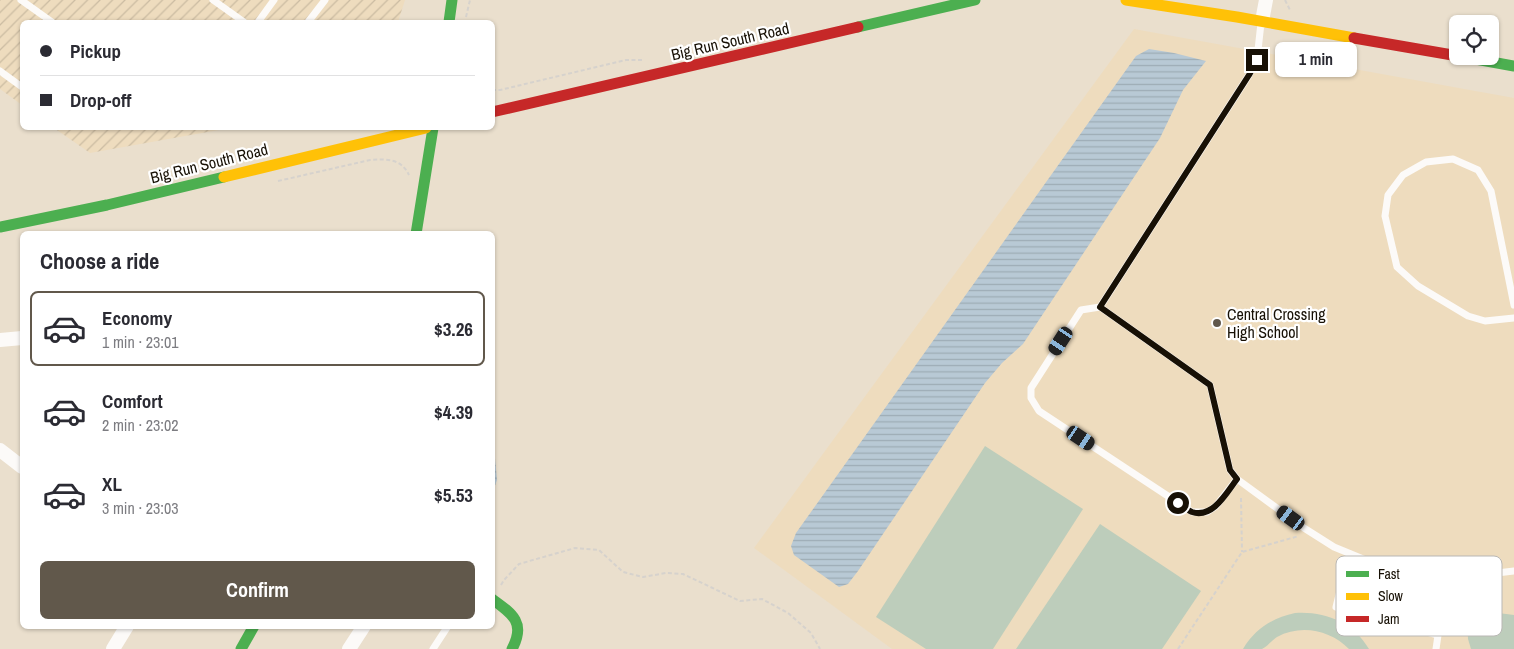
<!DOCTYPE html>
<meta charset="utf-8">
<style>
:root{--surface:#fff;--page:#f7f7f7;--text:#2b2b33;--muted:#7c7c81;--line:#e1e1e2;--accent:#61584b}
body{margin:0;font-family:"Archivo Narrow",sans-serif;background:var(--page);color:var(--text);height:100vh;display:flex;flex-direction:column;font-size:19px;white-space:nowrap}
*{box-sizing:border-box;margin:0}
p{font-size:16px;color:var(--muted)}
.icon{flex:none;width:28px;height:28px;fill:none;stroke:currentColor;stroke-width:2;stroke-linecap:round;stroke-linejoin:round}
.map{position:relative;flex:1;overflow:hidden}
.side{position:absolute;left:20px;top:231px;width:475px;height:398px;display:flex;flex-direction:column;background:var(--surface);border-radius:8px;box-shadow:0 1px 4px #0004}
.side>*{flex:none}
.hud{position:absolute;left:20px;top:20px;width:475px;height:110px;border-radius:8px;box-shadow:0 1px 4px #0004;display:grid;align-content:center;height:110px;padding:0 20px;background:var(--surface)}
.controls{position:absolute;left:1449px;top:15px;display:grid;gap:10px}
.controls a{display:grid;place-items:center;width:50px;height:50px;border-radius:8px;background:var(--surface);box-shadow:0 1px 4px #0004;font-size:25px}
.end{position:absolute;width:22px;height:22px;margin:-11px;border:6px solid #171005;background:#fff;box-shadow:0 0 0 2px #fff}
.from{border-radius:50%}
.bubble{position:absolute;height:35px;border-radius:8px;background:var(--surface);box-shadow:0 1px 4px #0004;font-size:16px;font-weight:700;line-height:35px;text-align:center}
.car{position:absolute;width:15px;height:30px;margin:-15px -8px;border-radius:6px;box-shadow:0 0 4px 1px #0007;background:linear-gradient(#222 24%,#8ab4d8 0 40%,#222 0 76%,#8ab4d8 0 86%,#222 0)}
.hud b{display:flex;align-items:center;gap:18px;height:48px;font-size:19px}
.hud b+b{border-top:1px solid var(--line)}
.hud i{width:12px;height:12px;background:var(--text)}
ul{padding:0;list-style:none}
li{display:flex;align-items:center;gap:15px;height:75px;margin:0 10px 8px;padding:0 10px;border:2px solid transparent;border-radius:8px}
li div{flex:1}
li b{display:block;font-size:19px}
li em{font-style:normal;font-weight:700}
li.current{border-color:var(--accent)}
li>.icon{width:45px;height:45px;stroke-width:1.5}
h2{padding:0 20px;font-size:22px;line-height:60px}
.cta{display:flex;gap:10px;margin-top:auto;padding:10px 20px}
.cta a{flex:1;height:58px;border-radius:8px;background:var(--accent);color:#fff;font-size:20px;font-weight:700;line-height:58px;text-align:center}
.map>svg:first-child{display:block}
.industrial{fill:url(#industrial-furrows)}
.built{fill:#eedcbe}
.park{fill:#bdcdbb}
.water{fill:url(#water-rules)}
.lines{fill:none;stroke-linecap:round;stroke-linejoin:round}
.path{stroke:#d6d2cd;stroke-width:2;stroke-dasharray:4 2.5;stroke-linecap:butt}
.lane{stroke:#fcfaf8;stroke-width:7}
.street{stroke:#fcfaf8;stroke-width:14}
.fast{stroke:#4caf50;stroke-width:11}
.slow{stroke:#ffc107;stroke-width:11}
.jam{stroke:#c62828;stroke-width:11}
.route{stroke:#171005;stroke-width:6}
.poi-dot{fill:#61584b;stroke:#fff;stroke-width:2}
.labels{text-anchor:middle;dominant-baseline:central;stroke-width:4.5;stroke-linejoin:round;paint-order:stroke}
.street-label{font-size:16px;fill:#171005;stroke:#fff}
.poi-label{font-size:16px;fill:#171005;stroke:#fff;text-anchor:start}
.key{fill:#fff;stroke:#b9b7b4;stroke-width:1}
.key-label{font-size:14px;fill:#171005}
</style>
<div class="map">
<svg width="1514" height="649" viewBox="0 0 1514 649">
<defs>
<pattern id="industrial-furrows" width="10" height="10" patternUnits="userSpaceOnUse" patternTransform="scale(1.25)"><rect width="10" height="10" fill="#eedcbe"/><path d="M-1 1l2-2M0 10L10 0M9 11l2-2" fill="none" stroke="#cbbca2"/></pattern>
<pattern id="water-rules" width="6" height="5" patternUnits="userSpaceOnUse" patternTransform="scale(1.25)"><rect width="6" height="5" fill="#b8c9d5"/><path d="M0 2.5h6" fill="none" stroke="#9dacb5"/></pattern>
</defs>
<rect width="100%" height="100%" fill="#eadfcd"/>
<g class="industrial">
<polygon points="0,0 405,0 398,22 22,22 22,105 0,89"/>
<polygon points="54,128 230,128 90,153"/>
</g>
<polygon class="built" points="1134,29 1514,98 1514,649 892,649 754,548"/>
<g class="park">
<polygon points="985,446 1083,509 993,649 926,649 876,617"/>
<polygon points="1100,524 1201,591 1162,649 1016,649"/>
<polygon points="1467,609 1514,615 1514,649 1471,649 1468,639"/>
<path d="M1295,613C1325,611 1353,622 1369,649H1349C1330,630 1301,624 1277,637C1272,640 1267,647 1262,649C1257,649 1248,649 1243,649C1255,629 1272,618 1295,613Z"/>
</g>
<g class="water">
<polygon points="1149,49 1174,53 1206,61 1183,90 1160,138 1023,344 1002,363 985,383 858,571 848,584 839,587 794,555 791,546 796,533 1136,56"/>
<polygon points="493,445 494,448 497,480 493,491"/>
</g>
<g class="lines">
<g class="path">
<polyline points="1285,0 1290,10 1291,10"/>
<polyline points="466,17 470,0"/>
<polyline points="492,90 500,90 626,60 644,60"/>
<path d="M278,181L370,160C386,159 401,158 409,175"/>
<polyline points="1241,498 1242,552"/>
<polyline points="501,585 504,580 519,564 575,548 599,550 623,572 643,577 666,573 683,574 740,601 762,599 788,613 811,633 820,649"/>
<polyline points="1178,649 1242,552 1299,536"/>
</g>
<g class="lane">
<polyline points="21,0 52,22"/>
<polyline points="213,0 244,22"/>
<polyline points="258,22 274,0"/>
<polyline points="308,22 325,0"/>
<polyline points="0,71 22,87"/>
<polyline points="1514,305 1491,191 1478,170 1453,159 1426,162 1403,175 1388,195 1385,216 1397,267 1418,286 1468,316 1485,321 1514,318"/>
<polyline points="1100,307 1249,75 1257,59 1261,23"/>
<polyline points="1237,479 1216,506 1207,512 1192,512 1039,411 1031,398 1031,388 1081,310 1100,307 1210,385 1230,470 1237,479 1304,528 1334,547 1368,561 1454,575 1472,576 1514,571"/>
<polyline points="1350,554 1347,562 1336,607 1438,635"/>
<polyline points="433,649 448,626"/>
<polyline points="1436,649 1447,574"/>
</g>
<g class="street">
<polyline points="1262,21 1266,0"/>
<polyline points="0,340 22,338"/>
<polyline points="0,450 22,467"/>
<polyline points="113,649 127,626"/>
<polyline points="349,649 364,626"/>
</g>
<g class="fast">
<polyline points="449,22 452,0"/>
<polyline points="858,27 975,0"/>
<polyline points="1459,56 1514,66"/>
<polyline points="0,227 107,205 224,177"/>
<polyline points="416,234 433,128"/>
<path d="M492,599C513,614 526,623 512,649"/>
<polyline points="241,649 254,626"/>
</g>
<g class="slow">
<polyline points="1126,0 1237,17 1354,38"/>
<polyline points="224,177 426,128"/>
</g>
<g class="jam">
<polyline points="1354,38 1458,56"/>
<polyline points="492,112 858,27"/>
</g>
</g>
<g class="lines">
<path class="route" d="M1178,503C1182,505 1187,510 1192,512C1213,519 1227,492 1237,479L1230,470L1210,385L1100,307L1249,75L1257,60"/>
</g>
<circle class="poi-dot" cx="1217" cy="323" r="5"/>
<g class="labels">
<g class="street-label">
<text transform="translate(730 41) rotate(-13)">Big Run South Road</text>
<text transform="translate(209 163) rotate(-14)">Big Run South Road</text>
</g>
<g class="poi-label">
<text x="1227" y="314">Central Crossing<tspan x="1227" dy="18">High School</tspan></text>
</g>
</g>
<rect x="1336" y="556" width="166" height="80" rx="8" class="key"/>
<rect x="1346" y="571" width="23" height="6" fill="#4caf50"/>
<rect x="1346" y="593" width="23" height="7" fill="#ffc107"/>
<rect x="1346" y="616" width="23" height="6" fill="#c62828"/>
<g class="key-label">
<text x="1378" y="579">Fast</text>
<text x="1378" y="601">Slow</text>
<text x="1378" y="624">Jam</text>
</g>
</svg>
<div class="controls">
<a><svg class="icon" aria-label="locate" viewBox="0 0 24 24"><circle cx="12" cy="12" r="6"/><path d="M12 2v4M12 18v4M2 12h4M18 12h4"/></svg></a>
</div>
<i class="end from" style="left:1178px;top:503px"></i>
<i class="end" style="left:1257px;top:60px"></i>
<div class="bubble" style="left:1275px;top:42px;width:82px">1 min</div>
<i class="car" style="left:1061px;top:341px;rotate:213deg"></i>
<i class="car" style="left:1081px;top:438px;rotate:124deg"></i>
<i class="car" style="left:1291px;top:518px;rotate:306deg"></i>
<div class="hud">
<b><i class="from"></i>Pickup</b>
<b><i></i>Drop-off</b>
</div>
<section class="side">
<h2>Choose a ride</h2>
<ul>
<li class="current"><svg class="icon" aria-label="car" viewBox="0 0 24 24"><path d="M5 17H2v-5l4-1 3-4h7l3 4 3 1v5h-3M9 17h6M6 11h13"/><circle cx="7" cy="17" r="2"/><circle cx="17" cy="17" r="2"/></svg><div><b>Economy</b><p>1 min · 23:01</p></div><em>$3.26</em></li>
<li><svg class="icon" aria-label="car" viewBox="0 0 24 24"><path d="M5 17H2v-5l4-1 3-4h7l3 4 3 1v5h-3M9 17h6M6 11h13"/><circle cx="7" cy="17" r="2"/><circle cx="17" cy="17" r="2"/></svg><div><b>Comfort</b><p>2 min · 23:02</p></div><em>$4.39</em></li>
<li><svg class="icon" aria-label="car" viewBox="0 0 24 24"><path d="M5 17H2v-5l4-1 3-4h7l3 4 3 1v5h-3M9 17h6M6 11h13"/><circle cx="7" cy="17" r="2"/><circle cx="17" cy="17" r="2"/></svg><div><b>XL</b><p>3 min · 23:03</p></div><em>$5.53</em></li>
</ul>
<div class="cta"><a>Confirm</a></div>
</section>
</div>
